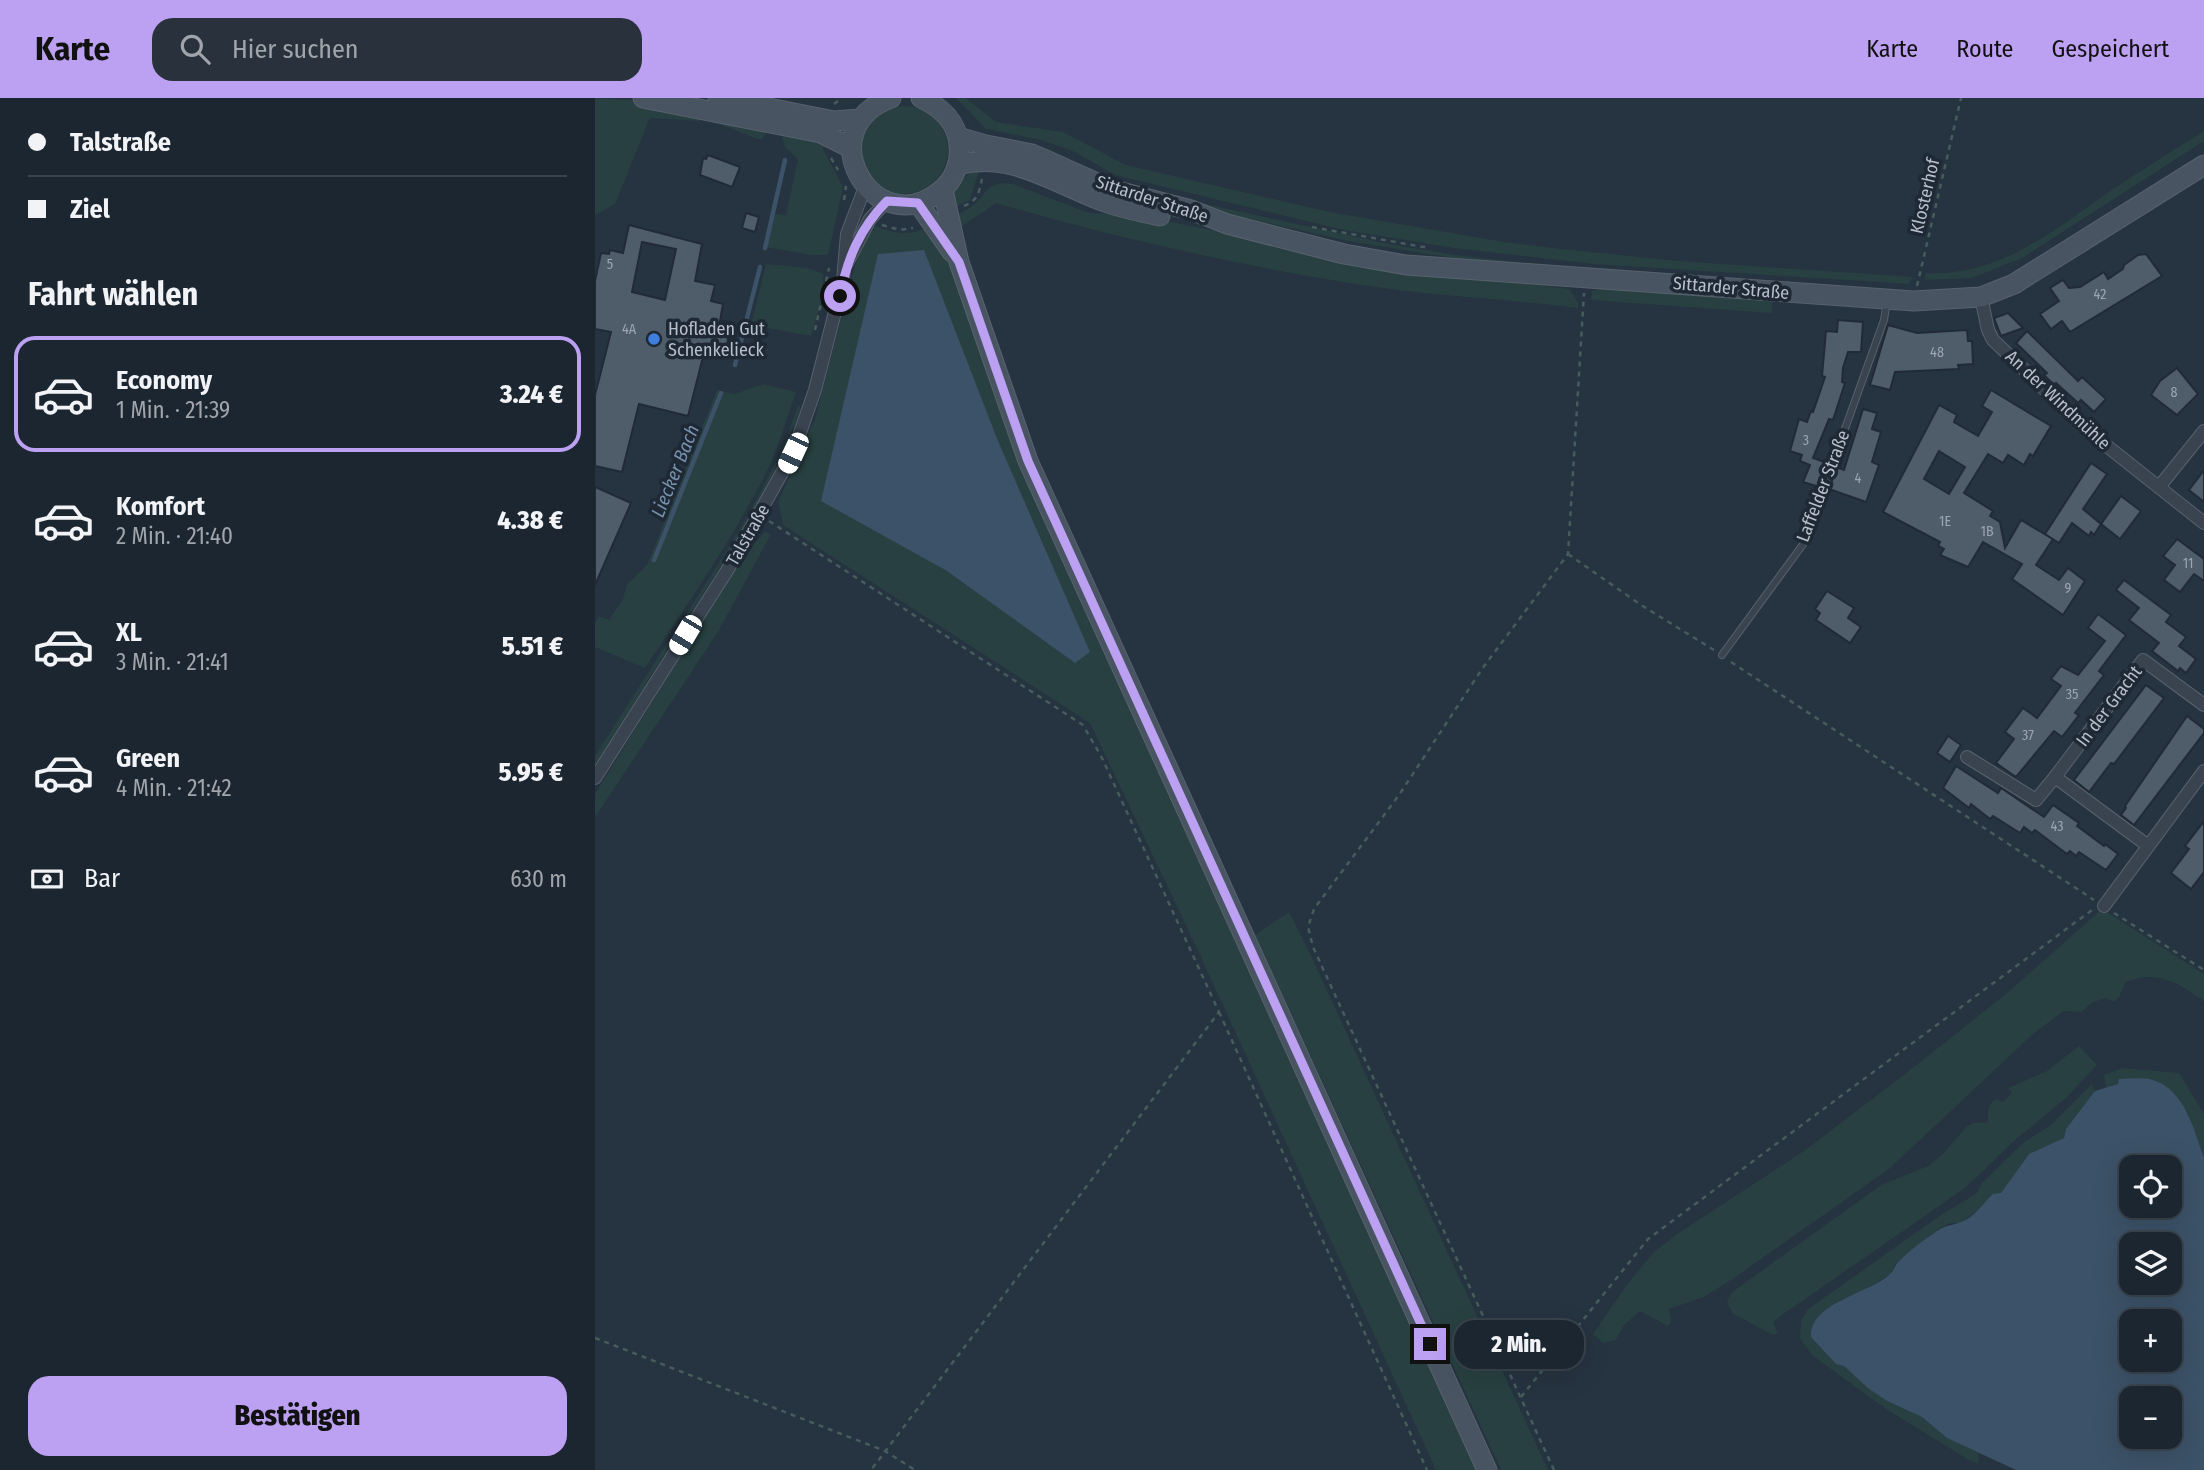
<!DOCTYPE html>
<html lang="de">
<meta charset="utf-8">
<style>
:root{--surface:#1c2630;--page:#29323c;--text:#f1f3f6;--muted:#a0a5ab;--line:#3a434c;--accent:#bca0f2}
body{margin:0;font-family:"Fira Sans Condensed",sans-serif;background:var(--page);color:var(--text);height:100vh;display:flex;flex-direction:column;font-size:26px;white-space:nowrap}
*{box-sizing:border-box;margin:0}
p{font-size:23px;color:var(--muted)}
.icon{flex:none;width:38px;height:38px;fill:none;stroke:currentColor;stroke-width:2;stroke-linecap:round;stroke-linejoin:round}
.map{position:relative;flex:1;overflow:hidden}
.panel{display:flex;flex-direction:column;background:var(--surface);width:595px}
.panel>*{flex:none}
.banner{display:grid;align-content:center;height:154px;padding:0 28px;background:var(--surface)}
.buttons{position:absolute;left:1524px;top:1057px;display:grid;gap:14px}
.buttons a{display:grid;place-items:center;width:63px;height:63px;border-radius:14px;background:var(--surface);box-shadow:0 7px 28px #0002,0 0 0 2px var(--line);font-size:35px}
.end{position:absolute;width:32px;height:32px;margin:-16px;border:9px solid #bca0f2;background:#111;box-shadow:0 0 0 4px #111}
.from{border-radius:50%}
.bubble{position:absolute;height:49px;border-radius:21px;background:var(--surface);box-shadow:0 7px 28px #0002,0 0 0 2px var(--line);font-size:23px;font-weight:800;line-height:49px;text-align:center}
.car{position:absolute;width:21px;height:42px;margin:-21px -10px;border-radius:9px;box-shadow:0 0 5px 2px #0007;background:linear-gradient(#fff 24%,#345 0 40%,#fff 0 76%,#345 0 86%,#fff 0)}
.banner b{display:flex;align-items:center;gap:24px;height:66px;font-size:26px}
.banner b+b{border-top:2px solid var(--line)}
.banner i{width:18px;height:18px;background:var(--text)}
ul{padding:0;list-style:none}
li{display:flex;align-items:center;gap:21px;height:116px;margin:0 14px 10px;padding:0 14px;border:4px solid transparent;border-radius:21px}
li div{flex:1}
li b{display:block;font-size:26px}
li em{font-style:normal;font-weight:800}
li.selected{border-color:var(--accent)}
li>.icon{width:63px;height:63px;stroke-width:1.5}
h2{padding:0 28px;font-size:32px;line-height:84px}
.pay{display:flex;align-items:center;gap:18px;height:77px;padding:0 28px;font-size:26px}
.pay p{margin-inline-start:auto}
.primary-button{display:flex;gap:14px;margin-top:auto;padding:14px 28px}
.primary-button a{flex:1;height:80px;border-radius:21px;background:var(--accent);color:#111;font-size:28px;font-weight:800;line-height:80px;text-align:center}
header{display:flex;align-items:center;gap:42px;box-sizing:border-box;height:98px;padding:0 35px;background:var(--accent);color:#111}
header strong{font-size:33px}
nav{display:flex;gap:38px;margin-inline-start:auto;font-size:24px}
.search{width:490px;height:63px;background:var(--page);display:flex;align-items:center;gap:18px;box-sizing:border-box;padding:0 24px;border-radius:21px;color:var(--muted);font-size:26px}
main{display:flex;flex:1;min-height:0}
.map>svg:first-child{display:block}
.green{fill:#284041}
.water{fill:#3c5268;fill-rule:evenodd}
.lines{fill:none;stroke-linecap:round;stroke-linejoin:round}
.stream{stroke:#3c5268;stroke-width:4.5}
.building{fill:#4f5c6a;stroke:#212b37;stroke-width:2;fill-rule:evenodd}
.service-casing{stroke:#58626d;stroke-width:8}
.minor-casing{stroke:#58626d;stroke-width:14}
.secondary-casing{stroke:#58626d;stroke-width:21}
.path{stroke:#465c5d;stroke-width:2.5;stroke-dasharray:5 5;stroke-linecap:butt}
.service{stroke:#3a4450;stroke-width:6}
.minor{stroke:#3a4450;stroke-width:12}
.secondary{stroke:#485462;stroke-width:19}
.route{stroke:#bca0f2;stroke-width:9}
.shop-dot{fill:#3f7fe0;stroke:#1f2935;stroke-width:2.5}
.labels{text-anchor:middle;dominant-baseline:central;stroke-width:7;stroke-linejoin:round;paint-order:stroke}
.number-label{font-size:14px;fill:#9ca6b2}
.street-label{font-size:18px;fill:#b6bfca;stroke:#1f2935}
.poi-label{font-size:18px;fill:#b6bfca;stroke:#1f2935;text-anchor:start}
.water-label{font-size:19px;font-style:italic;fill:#7792ac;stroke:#1f2935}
</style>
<header>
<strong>Karte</strong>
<div class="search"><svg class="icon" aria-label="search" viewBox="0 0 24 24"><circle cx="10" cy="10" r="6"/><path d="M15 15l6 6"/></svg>Hier suchen</div>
<nav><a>Karte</a><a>Route</a><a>Gespeichert</a></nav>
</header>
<main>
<section class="panel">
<div class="banner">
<b><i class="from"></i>Talstraße</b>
<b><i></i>Ziel</b>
</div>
<h2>Fahrt wählen</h2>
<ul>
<li class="selected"><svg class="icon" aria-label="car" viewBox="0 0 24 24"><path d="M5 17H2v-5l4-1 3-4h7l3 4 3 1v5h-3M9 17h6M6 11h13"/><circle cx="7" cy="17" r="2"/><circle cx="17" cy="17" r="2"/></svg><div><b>Economy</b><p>1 Min. · 21:39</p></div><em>3.24 €</em></li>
<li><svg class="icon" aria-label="car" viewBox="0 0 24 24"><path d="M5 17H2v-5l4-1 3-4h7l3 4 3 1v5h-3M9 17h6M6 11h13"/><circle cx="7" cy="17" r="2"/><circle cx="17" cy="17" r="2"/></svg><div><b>Komfort</b><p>2 Min. · 21:40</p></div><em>4.38 €</em></li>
<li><svg class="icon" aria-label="car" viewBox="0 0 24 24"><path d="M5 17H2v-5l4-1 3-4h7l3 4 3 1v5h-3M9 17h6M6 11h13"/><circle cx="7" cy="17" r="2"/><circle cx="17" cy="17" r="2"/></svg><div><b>XL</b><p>3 Min. · 21:41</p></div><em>5.51 €</em></li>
<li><svg class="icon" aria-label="car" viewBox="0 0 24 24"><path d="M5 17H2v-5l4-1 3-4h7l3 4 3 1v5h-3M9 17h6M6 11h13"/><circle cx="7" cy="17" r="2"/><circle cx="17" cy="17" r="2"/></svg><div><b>Green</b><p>4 Min. · 21:42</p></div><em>5.95 €</em></li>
</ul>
<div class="pay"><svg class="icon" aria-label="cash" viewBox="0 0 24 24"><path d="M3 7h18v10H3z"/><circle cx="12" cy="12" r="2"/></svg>Bar<p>630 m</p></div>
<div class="primary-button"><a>Bestätigen</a></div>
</section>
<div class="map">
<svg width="1609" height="1372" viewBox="0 0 1609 1372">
<rect width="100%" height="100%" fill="#263340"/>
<g class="green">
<polygon points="0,0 47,3 231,41 228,51 247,87 247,94 233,157 216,157 170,149 178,116 191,117 203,61 190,49 186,36 173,32 167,41 162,41 122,25 113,17 105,23 55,20 20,106 0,117"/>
<polygon points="361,0 371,0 401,24 468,34 531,67 735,114 909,144 958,150 1083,163 1318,179 1314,186 999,166 859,150 749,132 520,77 478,53 446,42 391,31"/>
<circle cx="309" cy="52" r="44"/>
<path d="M1609,33V43L1427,160L1377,180L1330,182L1331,175C1404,179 1461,131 1518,91C1548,71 1579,52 1609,33Z"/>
<path d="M402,40L455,51L517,83L559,95L794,146L860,157L985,171L1304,192L1303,195L1234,193L984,175L859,160L753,143L544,96C518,87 495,72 470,62C446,52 421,48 395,43Z"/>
<path d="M385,69L375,102L356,111C356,89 367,79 385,69Z"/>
<path d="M407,85L418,86L494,115L539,117L838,175L975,191L983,205V210C916,201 848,199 781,189C654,170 525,141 401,105L363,131L359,120C366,114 378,109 384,102C392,92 393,88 407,85Z"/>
<path d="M277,127C298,135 312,139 333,129L353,164L889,1372H841L604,855L495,625L188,427L183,404L220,321L266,145Z"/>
<polygon points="171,166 213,170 228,176 227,202 216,238 156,227"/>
<polygon points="1005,190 1177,203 1177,215 996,202 997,193"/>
<path d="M168,286L201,294C191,322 183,352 169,379C135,445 91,508 50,570L0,549V525L4,518L14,522L28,501L32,486L52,467L122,292L139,296Z"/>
<path d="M203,307L206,310C178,388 133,457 88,527L85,526C129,456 178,386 203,307Z"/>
<polygon points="170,434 176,436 123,534 0,719 0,696 147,459"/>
<polygon points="74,542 75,547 0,667 0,658"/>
<path d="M1507,811L1609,876V903C1583,885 1563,871 1531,884L1524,899L1519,904L1510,900L1497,905L1486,914L1468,913L1437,937L1294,1071L1136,1182L1109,1199L1074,1211L1076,1224L1073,1228L1045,1213L1029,1227L1021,1242L1008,1245L998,1236L1033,1185L1059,1154L1082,1136L1209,1053L1319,969L1412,895Z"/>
<polygon points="694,814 712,849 953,1372 906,1372 660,837"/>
<path d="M1484,948L1502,967L1472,999L1418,1044L1370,1090L1187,1217L1178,1224L1183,1236H1176L1137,1215L1132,1204L1136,1195L1286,1087L1333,1068L1348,1056L1371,1029L1378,1025L1393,1024C1393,1013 1391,1008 1401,1001L1408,1004L1417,995L1413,990L1452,973Z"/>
<polygon points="1527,970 1584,975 1609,1016 1609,1060 1592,1013 1557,981 1525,981 1523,986 1511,991 1509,977"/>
<polygon points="1497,986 1500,993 1498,998 1471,1031 1469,1040 1430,1061 1406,1096 1391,1103 1387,1109 1365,1125 1356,1125 1345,1130 1301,1165 1296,1176 1255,1200 1244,1202 1241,1266 1249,1268 1292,1303 1327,1319 1352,1340 1384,1355 1383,1365 1374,1362 1291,1311 1218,1258 1205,1241 1206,1223 1213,1211 1346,1117 1382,1095 1387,1085 1429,1044 1456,1027"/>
</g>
<g class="water">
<polygon points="329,152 403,343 495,554 480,565 352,473 226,403 283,156"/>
<path d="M1524,981C1534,981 1549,979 1558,982C1590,992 1599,1032 1609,1060V1372H1421L1352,1340L1327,1319L1292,1303L1273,1290L1249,1268L1241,1266L1216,1239C1215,1204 1274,1196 1295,1176C1299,1173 1300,1166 1304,1163C1315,1152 1329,1142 1342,1133C1352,1126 1357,1128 1366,1124C1380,1119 1388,1105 1398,1096L1406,1095L1434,1056L1469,1040L1471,1031L1500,993L1523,986ZM1536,1069H1575V1108H1536ZM1536,1146H1575V1185H1536ZM1536,1223H1575V1262H1536ZM1536,1300H1575V1339H1536Z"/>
</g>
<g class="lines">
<g class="stream">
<polyline points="170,150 190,62"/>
<polyline points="140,267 165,169"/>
<polyline points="59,462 126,295"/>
</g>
</g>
<g class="building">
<polygon points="113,57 145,69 137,89 105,77 108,60 111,61"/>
<polygon points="151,115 164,119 160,134 147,130"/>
<path d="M34,127L107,146L100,183L120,187L116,203L128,206L125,223L136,224L130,259L109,255L93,318L44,306L27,374L0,368V297L16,234L0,231V183L6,155L14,156L15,152L28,155ZM47,144L81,151L70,202L37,194Z"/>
<polygon points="1551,156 1567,178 1475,234 1467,223 1456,231 1445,216 1464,203 1455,190 1468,182 1474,190 1485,189 1509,174 1513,181 1528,171 1529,167 1543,157"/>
<polygon points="1413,215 1428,230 1406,238 1399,220"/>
<polygon points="1243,222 1268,224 1266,254 1253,254 1248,270 1247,284 1250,285 1238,322 1234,321 1218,360 1232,365 1224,387 1221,388 1208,384 1215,367 1205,363 1207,357 1195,353 1204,321 1212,324 1216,313 1218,314 1230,279 1227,278 1231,233 1242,234"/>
<polygon points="1293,227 1322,235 1372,232 1373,243 1377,243 1378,266 1363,267 1364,271 1300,274 1295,292 1275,287"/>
<polygon points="1432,233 1483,283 1487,279 1511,301 1499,314 1486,302 1483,305 1461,285 1459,287 1449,277 1452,275 1421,245"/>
<polygon points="1582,270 1603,296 1582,317 1556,297 1565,283"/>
<path d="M1396,292L1456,328L1438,358L1435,356L1429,367L1413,357L1408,365L1393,356L1369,395L1398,413L1395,418L1405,424L1410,450L1426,422L1458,441L1441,467L1464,482L1473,470L1490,483L1468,517L1417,481L1427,466L1388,444L1373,469L1345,457L1349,451L1343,448L1345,444L1288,414L1344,307L1362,317L1359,324L1383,338L1397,314L1387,308ZM1344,353L1370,369L1354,396L1329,381Z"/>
<polygon points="1268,311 1282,315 1277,331 1286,334 1277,364 1284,367 1271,404 1234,391 1242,369 1249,372"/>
<polygon points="1496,365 1512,376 1488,411 1506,426 1526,398 1546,413 1525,441 1506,426 1499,437 1496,434 1494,438 1477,425 1464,445 1450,436"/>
<polygon points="1609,372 1609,404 1594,392"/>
<polygon points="0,389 36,405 0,487"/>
<polygon points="1582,441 1609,461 1609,483 1599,476 1585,494 1569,482 1580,467 1568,458"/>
<polygon points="1529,482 1576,517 1571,524 1591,539 1584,548 1601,561 1591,575 1585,570 1583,573 1557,553 1564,545 1534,522 1544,510 1521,492"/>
<polygon points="1232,493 1259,510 1253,520 1266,529 1255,545 1221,522 1225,515 1220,511"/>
<polygon points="1503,516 1531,537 1504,573 1509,577 1480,615 1484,617 1467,639 1459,633 1421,679 1401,665 1419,641 1410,634 1428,610 1442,620 1466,588 1456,581 1466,568 1483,577 1510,543 1493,530"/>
<polygon points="1551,587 1569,600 1519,666 1516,665 1494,694 1479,682"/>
<polygon points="1592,618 1609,631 1609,635 1539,727 1526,717 1531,710 1530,708"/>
<polygon points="1353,638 1366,647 1355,664 1342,655"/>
<polygon points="1361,668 1403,695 1406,690 1449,719 1458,707 1484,725 1482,728 1509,748 1510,746 1523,756 1511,772 1484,754 1481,758 1475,753 1472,756 1440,732 1437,735 1429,729 1425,735 1398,718 1395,721 1376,706 1374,710 1348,690"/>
<polygon points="1609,723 1609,774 1596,791 1576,775 1594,751 1590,748"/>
</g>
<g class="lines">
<defs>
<polyline id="service" points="1127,557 1209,445 1289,222 1292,203"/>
<g id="minor">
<polyline points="252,165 275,121 292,103"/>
<polyline points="1386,199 1393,232 1398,242 1493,333 1609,425"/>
<polyline points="1564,389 1609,333"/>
<polyline points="1372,659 1441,702 1460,679 1552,747"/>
<polyline points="1460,679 1548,562 1609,607"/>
<polyline points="0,680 133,471 198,355 220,292 248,183 252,136 270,89"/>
<polyline points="1509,808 1609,673"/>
</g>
<g id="secondary">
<polyline points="48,0 226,35 256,50"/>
<polyline points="123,0 239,23 266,21"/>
<path d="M296,0C212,31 279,145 344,94C359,83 366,65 364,47C362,24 346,9 326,0"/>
<polyline points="363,39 391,47 437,56 518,92 596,112 632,126 749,156 811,167 1319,203 1386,199 1419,186 1609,67"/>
<path d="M363,67C416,53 459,85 507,103C526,110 546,114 565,118"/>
<polyline points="348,92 364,164 433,363 892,1372"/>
<polyline points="323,105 357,154"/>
</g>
</defs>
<use href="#service" class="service-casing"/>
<use href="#minor" class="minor-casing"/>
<use href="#secondary" class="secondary-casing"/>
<g class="path">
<polyline points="239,6 247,0"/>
<polyline points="236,60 243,72"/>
<polyline points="249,102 251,88"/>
<path d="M369,108C383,102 384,95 387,81"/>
<polyline points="287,127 305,132 318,130"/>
<polyline points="717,129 834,150"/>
<polyline points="1322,188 1366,0"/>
<polyline points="220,232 234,170"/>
<polyline points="174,423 488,627 507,660 624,914 276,1372"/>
<polyline points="973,456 1046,507 1119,552"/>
<polyline points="1136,564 1499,802"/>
<polyline points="1519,815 1609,872"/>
<polyline points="624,914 832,1372"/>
<polyline points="0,1240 290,1353 320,1372"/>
<polyline points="926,1299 1053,1141 1497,812"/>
<polyline points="959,1372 718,849 713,829 719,811 804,697 887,571 973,456 989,195"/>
</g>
<use href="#service" class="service"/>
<use href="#minor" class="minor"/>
<use href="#secondary" class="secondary"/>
</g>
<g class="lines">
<path class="route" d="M245,198C252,161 265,130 292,103L323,105L364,164L433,363L835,1246"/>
</g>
<circle class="shop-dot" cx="59" cy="241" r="7"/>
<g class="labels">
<g class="number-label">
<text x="15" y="166">5</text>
<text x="1505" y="196">42</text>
<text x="34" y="231">4A</text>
<text x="1342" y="254">48</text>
<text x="1579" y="294">8</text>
<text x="1211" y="342">3</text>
<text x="1263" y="380">4</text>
<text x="1350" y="423">1E</text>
<text x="1392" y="433">1B</text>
<text x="1593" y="465">11</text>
<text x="1473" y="490">9</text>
<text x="1477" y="596">35</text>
<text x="1433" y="637">37</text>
<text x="1462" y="728">43</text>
</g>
<g class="street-label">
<text transform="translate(1330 98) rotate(-77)">Klosterhof</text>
<text transform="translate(557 101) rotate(18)">Sittarder Straße</text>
<text transform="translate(1136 190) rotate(5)">Sittarder Straße</text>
<text transform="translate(1463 302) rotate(43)">An der Windmühle</text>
<text transform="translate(1228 388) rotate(-69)">Laffelder Straße</text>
<text transform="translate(153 437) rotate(-60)">Talstraße</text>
<text transform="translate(1514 608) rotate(-53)">In der Gracht</text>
</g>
<g class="poi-label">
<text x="73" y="231">Hofladen Gut<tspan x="73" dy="21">Schenkelieck</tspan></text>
</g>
<g class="water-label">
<text transform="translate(80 373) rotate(-68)">Liecker Bach</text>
</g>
</g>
</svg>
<div class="buttons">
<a><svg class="icon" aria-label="locate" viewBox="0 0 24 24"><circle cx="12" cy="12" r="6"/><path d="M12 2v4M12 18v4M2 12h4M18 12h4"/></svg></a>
<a><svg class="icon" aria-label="layers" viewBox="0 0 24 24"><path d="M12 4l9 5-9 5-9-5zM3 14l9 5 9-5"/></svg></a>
<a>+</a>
<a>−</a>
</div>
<i class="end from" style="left:245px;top:198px"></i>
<i class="end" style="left:835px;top:1246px"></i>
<div class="bubble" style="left:859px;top:1222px;width:130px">2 Min.</div>
<i class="car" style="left:198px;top:355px;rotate:205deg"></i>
<i class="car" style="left:90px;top:537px;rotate:211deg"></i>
</div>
</main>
